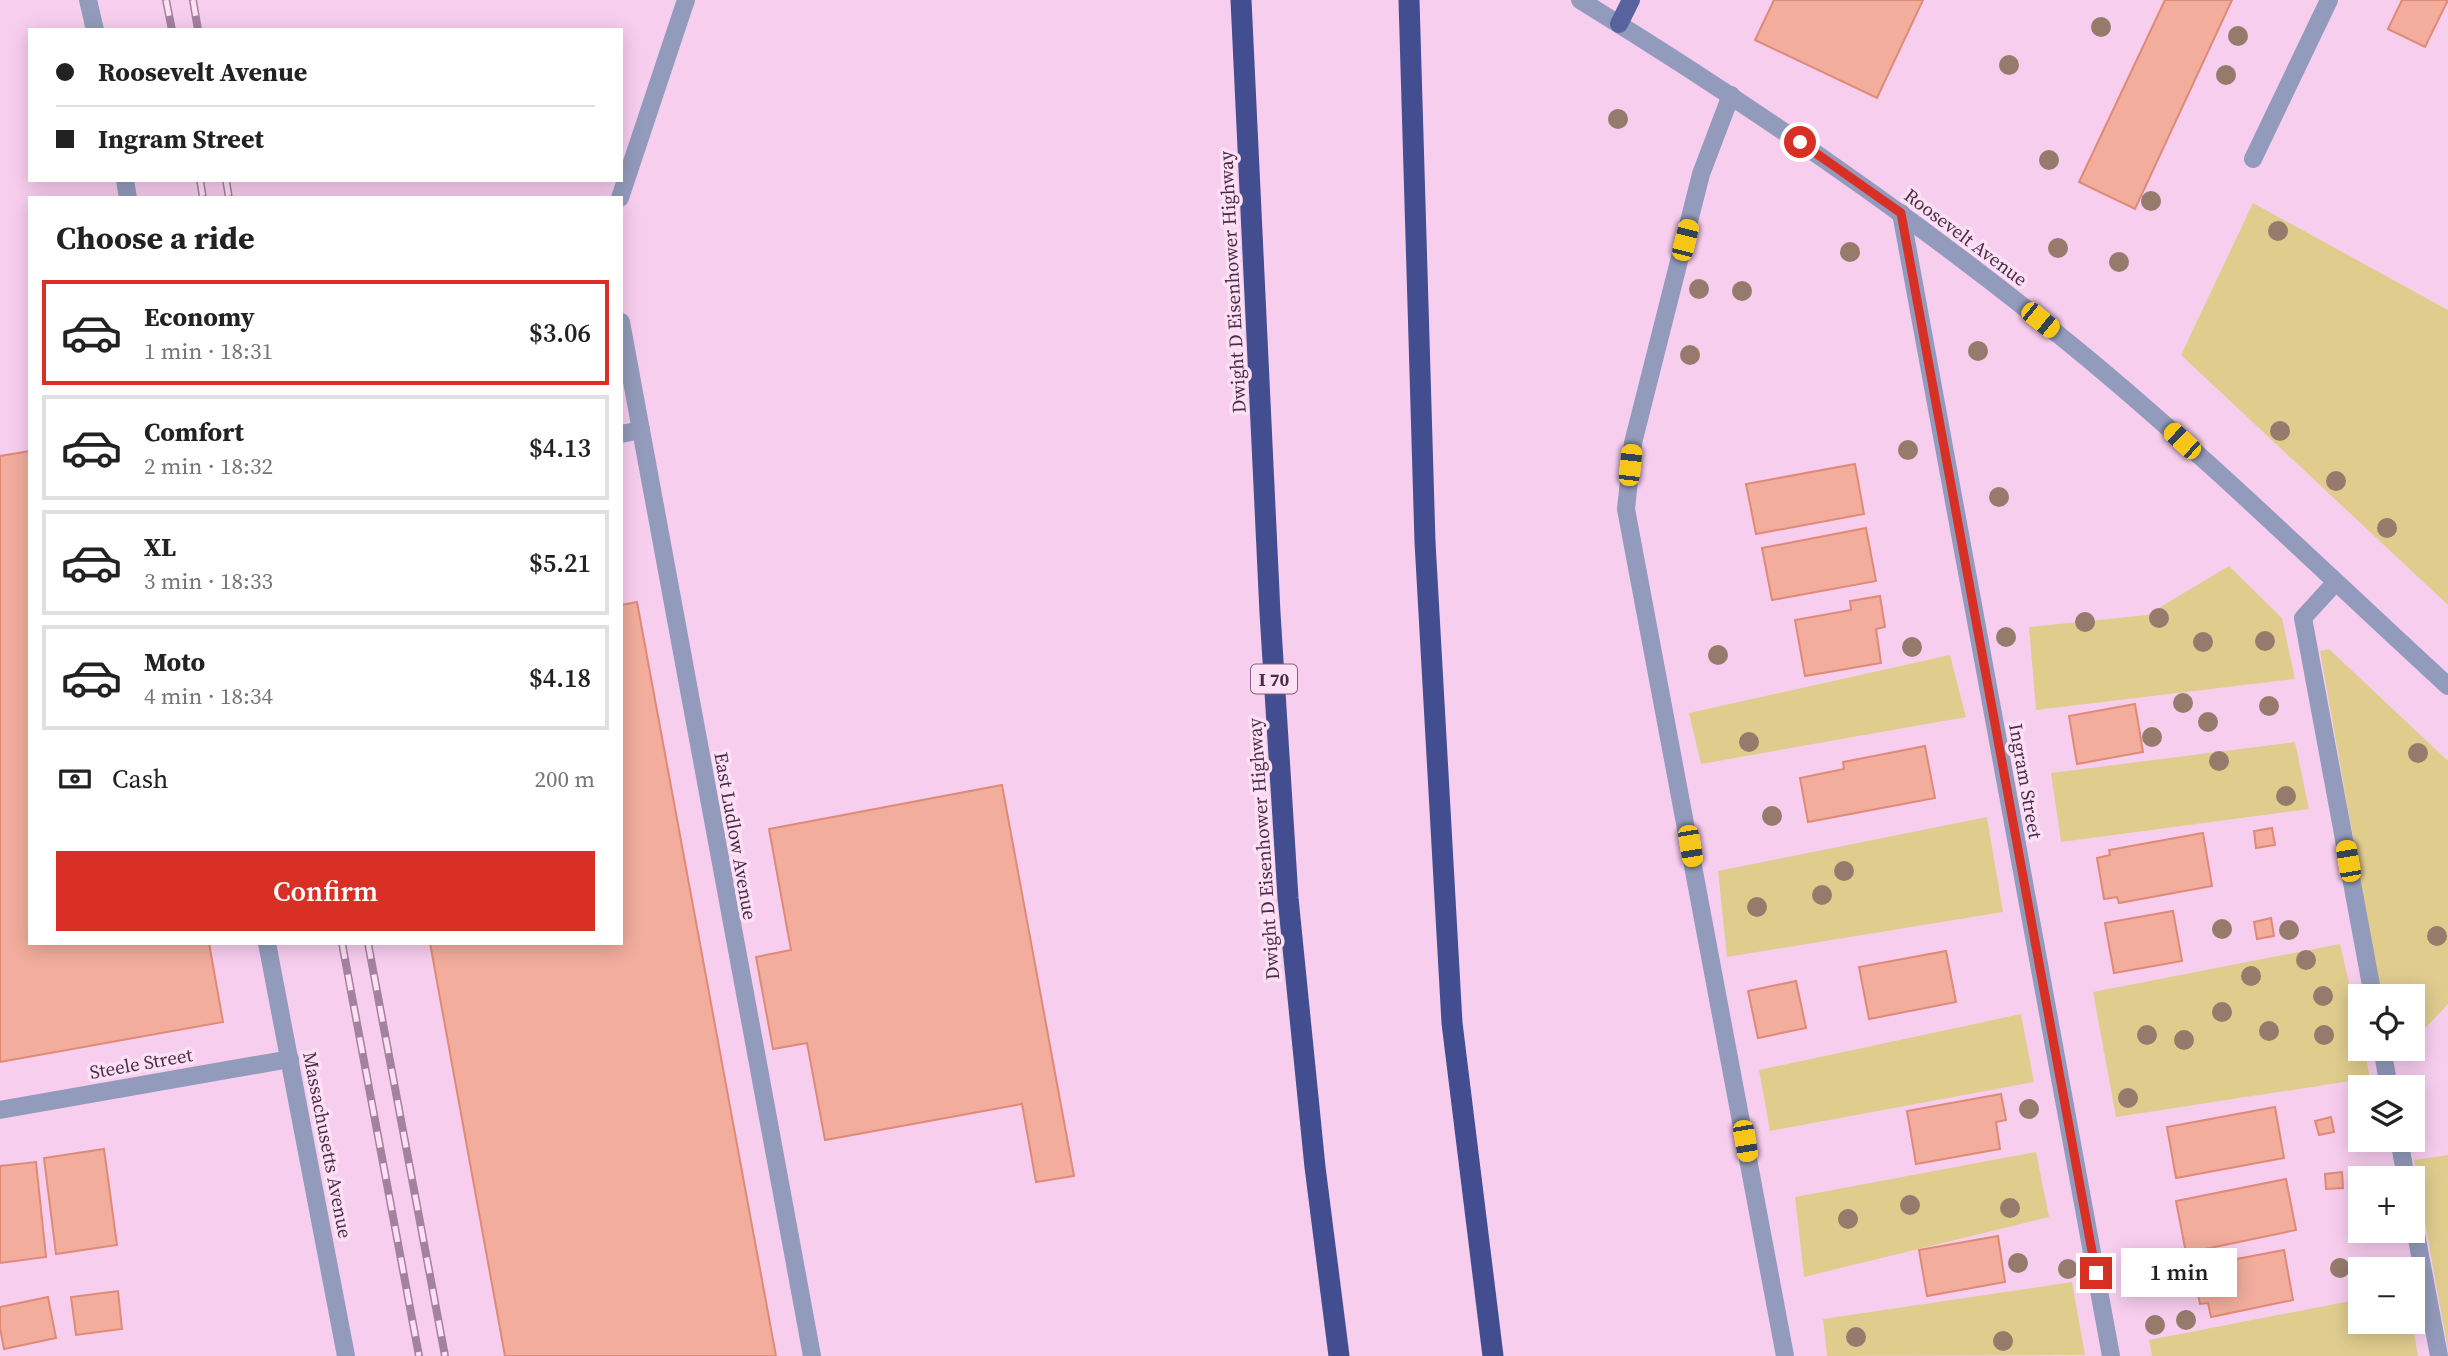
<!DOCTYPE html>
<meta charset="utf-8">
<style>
:root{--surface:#fff;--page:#f2f2f2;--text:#222;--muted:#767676;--line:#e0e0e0;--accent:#d93025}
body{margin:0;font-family:"Source Serif 4",serif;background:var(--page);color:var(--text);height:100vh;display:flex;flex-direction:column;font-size:26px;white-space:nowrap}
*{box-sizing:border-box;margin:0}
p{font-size:23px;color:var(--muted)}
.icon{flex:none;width:38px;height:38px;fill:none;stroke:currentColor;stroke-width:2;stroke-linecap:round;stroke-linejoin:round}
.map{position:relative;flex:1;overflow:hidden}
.side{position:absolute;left:28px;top:196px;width:595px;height:749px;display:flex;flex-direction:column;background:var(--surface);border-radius:0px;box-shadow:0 4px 18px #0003}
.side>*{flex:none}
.top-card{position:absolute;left:28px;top:28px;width:595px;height:154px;border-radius:0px;box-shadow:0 4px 18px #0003;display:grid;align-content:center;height:154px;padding:0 28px;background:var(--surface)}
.buttons{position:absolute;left:2348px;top:984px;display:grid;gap:14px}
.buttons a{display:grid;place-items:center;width:77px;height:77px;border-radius:0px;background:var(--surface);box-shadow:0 4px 18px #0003;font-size:35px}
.end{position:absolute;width:32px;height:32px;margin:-16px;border:9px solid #d93025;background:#fff;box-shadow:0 0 0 4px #fff}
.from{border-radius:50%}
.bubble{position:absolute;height:49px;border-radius:0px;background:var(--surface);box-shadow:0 4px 18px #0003;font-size:23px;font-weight:600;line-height:49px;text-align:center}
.car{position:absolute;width:21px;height:42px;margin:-21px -10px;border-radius:9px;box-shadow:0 0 5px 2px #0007;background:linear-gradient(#f5c518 24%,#345 0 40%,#f5c518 0 76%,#345 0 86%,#f5c518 0)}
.top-card b{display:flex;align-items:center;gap:24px;height:66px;font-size:26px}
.top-card b+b{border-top:2px solid var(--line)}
.top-card i{width:18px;height:18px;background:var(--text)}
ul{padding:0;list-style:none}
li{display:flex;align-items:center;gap:21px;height:105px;margin:0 14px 10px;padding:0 14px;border:4px solid var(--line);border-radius:0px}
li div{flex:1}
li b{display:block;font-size:26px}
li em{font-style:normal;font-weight:600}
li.on{border-color:var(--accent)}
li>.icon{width:63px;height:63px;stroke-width:1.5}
h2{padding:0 28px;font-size:32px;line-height:84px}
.pay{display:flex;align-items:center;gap:18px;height:77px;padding:0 28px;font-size:26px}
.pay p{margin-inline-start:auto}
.primary-button{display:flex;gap:14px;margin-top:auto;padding:14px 28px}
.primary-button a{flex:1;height:80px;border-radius:0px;background:var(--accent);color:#fff;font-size:28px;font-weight:600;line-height:80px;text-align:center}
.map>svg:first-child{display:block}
.green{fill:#e0cd8e}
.building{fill:#f2ad9c;stroke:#df8a77;stroke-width:2}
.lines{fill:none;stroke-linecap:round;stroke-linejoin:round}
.minor{stroke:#939bbc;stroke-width:18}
.major{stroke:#57639d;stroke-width:18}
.highway{stroke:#424e90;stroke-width:21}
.rail-casing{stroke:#a4819d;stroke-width:8}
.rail{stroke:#fde0f6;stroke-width:5;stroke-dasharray:16;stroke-linecap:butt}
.tree{fill:#967b6c}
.route{stroke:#d93025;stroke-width:9}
.labels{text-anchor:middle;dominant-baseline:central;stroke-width:7;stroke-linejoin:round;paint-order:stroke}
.shield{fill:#fde0f6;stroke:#80637a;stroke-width:2}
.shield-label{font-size:18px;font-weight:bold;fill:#4a2e45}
.street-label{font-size:19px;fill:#4a2e45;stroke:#fde0f6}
</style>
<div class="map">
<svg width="2448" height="1356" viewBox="0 0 2448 1356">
<rect width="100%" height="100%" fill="#f8ceef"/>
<g class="green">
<polygon points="2253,203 2448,310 2448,605 2181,355"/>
<polygon points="2229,566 2282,618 2295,679 2036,710 2029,627 2147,615"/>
<polygon points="2329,649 2448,761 2448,1004 2413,1041 2413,996 2381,996 2320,651"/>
<polygon points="1950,655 1966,717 1701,764 1689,713"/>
<polygon points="2295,742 2309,809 2061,842 2051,773"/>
<polygon points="1987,817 2003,912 1727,957 1718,871"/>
<polygon points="2340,944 2361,1035 2361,1048 2364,1048 2370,1078 2116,1117 2093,992"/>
<polygon points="2021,1014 2034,1082 1770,1131 1759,1070"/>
<polygon points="2036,1152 2049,1217 1804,1277 1795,1197"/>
<polygon points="2448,1155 2448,1351 2414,1160"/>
<polygon points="2072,1282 2085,1355 1827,1356 1823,1319"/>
<polygon points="2361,1299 2361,1321 2412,1321 2418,1356 2152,1356 2149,1340"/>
</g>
<g class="building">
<polygon points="1774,0 1923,0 1877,98 1755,40"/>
<polygon points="2165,0 2232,0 2135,209 2079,182"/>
<polygon points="2402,0 2448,0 2425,47 2388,29"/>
<polygon points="30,451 30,943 209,943 223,1022 0,1062 0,456"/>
<polygon points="1855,464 1864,514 1756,534 1746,484"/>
<polygon points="1866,528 1876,581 1772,600 1762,548"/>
<polygon points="1880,596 1885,627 1876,629 1881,663 1805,676 1795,620 1851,610 1850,601"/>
<polygon points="637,602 776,1356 505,1356 430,943 621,943 621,605"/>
<polygon points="2135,704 2143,752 2077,764 2069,716"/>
<polygon points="1925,746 1935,798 1808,822 1800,778 1844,769 1843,762"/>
<polygon points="1002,785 1074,1176 1036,1182 1022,1104 825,1140 807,1043 773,1049 756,957 791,950 769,829"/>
<polygon points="2272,828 2275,845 2256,848 2254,831"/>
<polygon points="2203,833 2212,886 2119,903 2117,897 2104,899 2097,858 2110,855 2109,850"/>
<polygon points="2173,911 2182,961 2114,973 2105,923"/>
<polygon points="2271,918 2274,936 2257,939 2254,922"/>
<polygon points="1946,951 1956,1002 1869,1019 1859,967"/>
<polygon points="1796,981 1806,1028 1758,1038 1748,991"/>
<polygon points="2001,1094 2006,1120 1996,1122 2000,1149 1916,1164 1907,1111"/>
<polygon points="2275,1107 2284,1158 2176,1178 2167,1127"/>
<polygon points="2331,1117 2334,1132 2319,1135 2315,1121"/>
<polygon points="104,1149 117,1245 56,1254 44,1158"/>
<polygon points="36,1162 46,1257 0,1263 0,1166"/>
<polygon points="2342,1172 2343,1188 2326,1189 2325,1174"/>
<polygon points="2286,1179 2296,1230 2186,1253 2176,1201"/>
<polygon points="1998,1236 2005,1282 1927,1296 1919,1250"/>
<polygon points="2284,1250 2293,1300 2211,1317 2208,1303 2200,1304 2196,1286 2204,1284 2200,1266"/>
<polygon points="118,1291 122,1329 76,1335 71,1297"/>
<polygon points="48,1297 56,1338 4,1349 0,1328 0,1307"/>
</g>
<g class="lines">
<g class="minor">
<polyline points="88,0 95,30"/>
<path d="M1580,0C1754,107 1923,223 2081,353C2208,458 2327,575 2448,686"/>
<polyline points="1731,95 1701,174 1633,443 1626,509 1785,1356"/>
<polyline points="2253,159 2329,0"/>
<polyline points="125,180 128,198"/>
<polyline points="620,198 686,0"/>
<polyline points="1901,213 2111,1356"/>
<polyline points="621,322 812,1356"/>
<polyline points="621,434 641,430"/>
<polyline points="2335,583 2303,618 2373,996"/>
<polyline points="267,943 346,1356"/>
<polyline points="2382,1048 2389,1087"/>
<polyline points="0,1110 290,1059"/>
<polyline points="2399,1139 2406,1178"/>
<polyline points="2413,1218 2439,1356"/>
</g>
<polyline class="major" points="1619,24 1631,0"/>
<g class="highway">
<polyline points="1241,0 1270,613 1288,898 1315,1167 1339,1356"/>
<polyline points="1409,0 1425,542 1452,1023 1493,1356"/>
</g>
<defs>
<g id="rail">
<polyline points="166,0 172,30"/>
<polyline points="193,0 198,30"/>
<polyline points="200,180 203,198"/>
<polyline points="226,180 229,198"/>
<polyline points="342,943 419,1356"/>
<polyline points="368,943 445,1356"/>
</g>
</defs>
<use href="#rail" class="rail-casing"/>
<use href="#rail" class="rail"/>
</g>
<g class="tree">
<circle cx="2101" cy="27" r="10"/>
<circle cx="2238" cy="36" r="10"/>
<circle cx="2009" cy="65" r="10"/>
<circle cx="2226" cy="75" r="10"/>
<circle cx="1618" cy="119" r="10"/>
<circle cx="2049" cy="160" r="10"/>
<circle cx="2151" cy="201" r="10"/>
<circle cx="2278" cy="231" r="10"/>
<circle cx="2058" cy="248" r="10"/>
<circle cx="1850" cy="252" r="10"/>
<circle cx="2119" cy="262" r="10"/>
<circle cx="1699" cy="289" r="10"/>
<circle cx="1742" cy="291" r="10"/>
<circle cx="1978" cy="351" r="10"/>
<circle cx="1690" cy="355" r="10"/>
<circle cx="2280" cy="431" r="10"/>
<circle cx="1908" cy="450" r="10"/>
<circle cx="2336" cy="481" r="10"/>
<circle cx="1999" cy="497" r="10"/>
<circle cx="2387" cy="528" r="10"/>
<circle cx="2159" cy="618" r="10"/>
<circle cx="2085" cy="622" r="10"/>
<circle cx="2006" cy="637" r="10"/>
<circle cx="2265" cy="641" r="10"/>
<circle cx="2203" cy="642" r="10"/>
<circle cx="1912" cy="647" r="10"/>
<circle cx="1718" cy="655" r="10"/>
<circle cx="2183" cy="703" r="10"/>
<circle cx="2269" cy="706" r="10"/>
<circle cx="2208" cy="722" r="10"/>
<circle cx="2152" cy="737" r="10"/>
<circle cx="1749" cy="742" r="10"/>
<circle cx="2418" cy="753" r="10"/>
<circle cx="2219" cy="761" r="10"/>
<circle cx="2286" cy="796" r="10"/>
<circle cx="1772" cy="816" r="10"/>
<circle cx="1844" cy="871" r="10"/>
<circle cx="1822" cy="895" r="10"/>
<circle cx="1757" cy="907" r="10"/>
<circle cx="2222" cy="929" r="10"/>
<circle cx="2289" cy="930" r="10"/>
<circle cx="2437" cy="936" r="10"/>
<circle cx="2306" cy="960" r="10"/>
<circle cx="2251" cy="976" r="10"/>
<circle cx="2323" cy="996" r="10"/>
<circle cx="2222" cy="1012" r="10"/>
<circle cx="2269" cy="1031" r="10"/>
<circle cx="2147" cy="1035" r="10"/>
<circle cx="2324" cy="1035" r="10"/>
<circle cx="2184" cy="1040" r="10"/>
<circle cx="2128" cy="1098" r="10"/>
<circle cx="2029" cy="1109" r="10"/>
<circle cx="1910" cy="1205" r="10"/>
<circle cx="2010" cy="1208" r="10"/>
<circle cx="1848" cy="1219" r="10"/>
<circle cx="2018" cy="1263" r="10"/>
<circle cx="2169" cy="1263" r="10"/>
<circle cx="2340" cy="1268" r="10"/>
<circle cx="2068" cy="1269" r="10"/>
<circle cx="2186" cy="1320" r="10"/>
<circle cx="2155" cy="1325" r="10"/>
<circle cx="1856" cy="1337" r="10"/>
<circle cx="2003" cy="1341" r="10"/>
</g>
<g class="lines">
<polyline class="route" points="1800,142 1901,213 2096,1273"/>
</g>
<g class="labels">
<rect class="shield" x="1251" y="664.5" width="46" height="29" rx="5"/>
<g class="shield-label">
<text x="1274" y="679">I 70</text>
</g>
<g class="street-label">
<text transform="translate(1966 237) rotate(37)">Roosevelt Avenue</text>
<text transform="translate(1232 282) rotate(-93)">Dwight D Eisenhower Highway</text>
<text transform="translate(2026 781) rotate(80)">Ingram Street</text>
<text transform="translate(736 836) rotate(80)">East Ludlow Avenue</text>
<text transform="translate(1263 849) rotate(-94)">Dwight D Eisenhower Highway</text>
<text transform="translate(141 1063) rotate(-10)">Steele Street</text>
<text transform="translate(328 1145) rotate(79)">Massachusetts Avenue</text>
</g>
</g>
</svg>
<div class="buttons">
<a><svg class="icon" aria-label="locate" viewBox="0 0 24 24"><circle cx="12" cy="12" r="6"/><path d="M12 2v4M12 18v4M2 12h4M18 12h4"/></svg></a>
<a><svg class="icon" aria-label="layers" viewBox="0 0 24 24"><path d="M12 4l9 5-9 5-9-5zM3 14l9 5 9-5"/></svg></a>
<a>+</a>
<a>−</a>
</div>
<i class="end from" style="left:1800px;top:142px"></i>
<i class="end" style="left:2096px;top:1273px"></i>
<div class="bubble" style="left:2121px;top:1248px;width:116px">1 min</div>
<i class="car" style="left:1685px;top:240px;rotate:14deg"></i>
<i class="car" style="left:2040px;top:320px;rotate:129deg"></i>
<i class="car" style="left:2182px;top:441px;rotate:313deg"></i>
<i class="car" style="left:1630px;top:465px;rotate:6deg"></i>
<i class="car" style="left:1690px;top:846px;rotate:170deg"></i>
<i class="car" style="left:2348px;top:861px;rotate:350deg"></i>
<i class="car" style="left:1745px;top:1141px;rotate:170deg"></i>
<div class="top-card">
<b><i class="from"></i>Roosevelt Avenue</b>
<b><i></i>Ingram Street</b>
</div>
<section class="side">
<h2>Choose a ride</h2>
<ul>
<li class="on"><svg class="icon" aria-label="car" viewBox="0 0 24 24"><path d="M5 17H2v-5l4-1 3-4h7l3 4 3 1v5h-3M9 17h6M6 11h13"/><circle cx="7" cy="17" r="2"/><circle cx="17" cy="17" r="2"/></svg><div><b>Economy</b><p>1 min · 18:31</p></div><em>$3.06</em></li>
<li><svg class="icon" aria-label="car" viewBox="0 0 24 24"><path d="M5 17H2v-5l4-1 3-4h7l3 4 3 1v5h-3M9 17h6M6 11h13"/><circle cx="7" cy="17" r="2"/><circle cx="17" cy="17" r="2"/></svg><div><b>Comfort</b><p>2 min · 18:32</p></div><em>$4.13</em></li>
<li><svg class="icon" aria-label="car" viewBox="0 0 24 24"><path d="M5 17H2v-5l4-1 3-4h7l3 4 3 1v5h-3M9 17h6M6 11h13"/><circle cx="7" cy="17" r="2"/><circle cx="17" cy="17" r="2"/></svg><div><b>XL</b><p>3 min · 18:33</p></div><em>$5.21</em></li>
<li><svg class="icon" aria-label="car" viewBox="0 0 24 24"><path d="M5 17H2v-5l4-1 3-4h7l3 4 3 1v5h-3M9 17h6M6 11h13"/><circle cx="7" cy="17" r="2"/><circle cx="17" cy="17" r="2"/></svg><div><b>Moto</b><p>4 min · 18:34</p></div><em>$4.18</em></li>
</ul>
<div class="pay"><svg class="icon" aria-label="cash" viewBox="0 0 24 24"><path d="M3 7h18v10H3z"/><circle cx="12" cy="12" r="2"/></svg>Cash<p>200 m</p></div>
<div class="primary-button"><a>Confirm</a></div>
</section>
</div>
